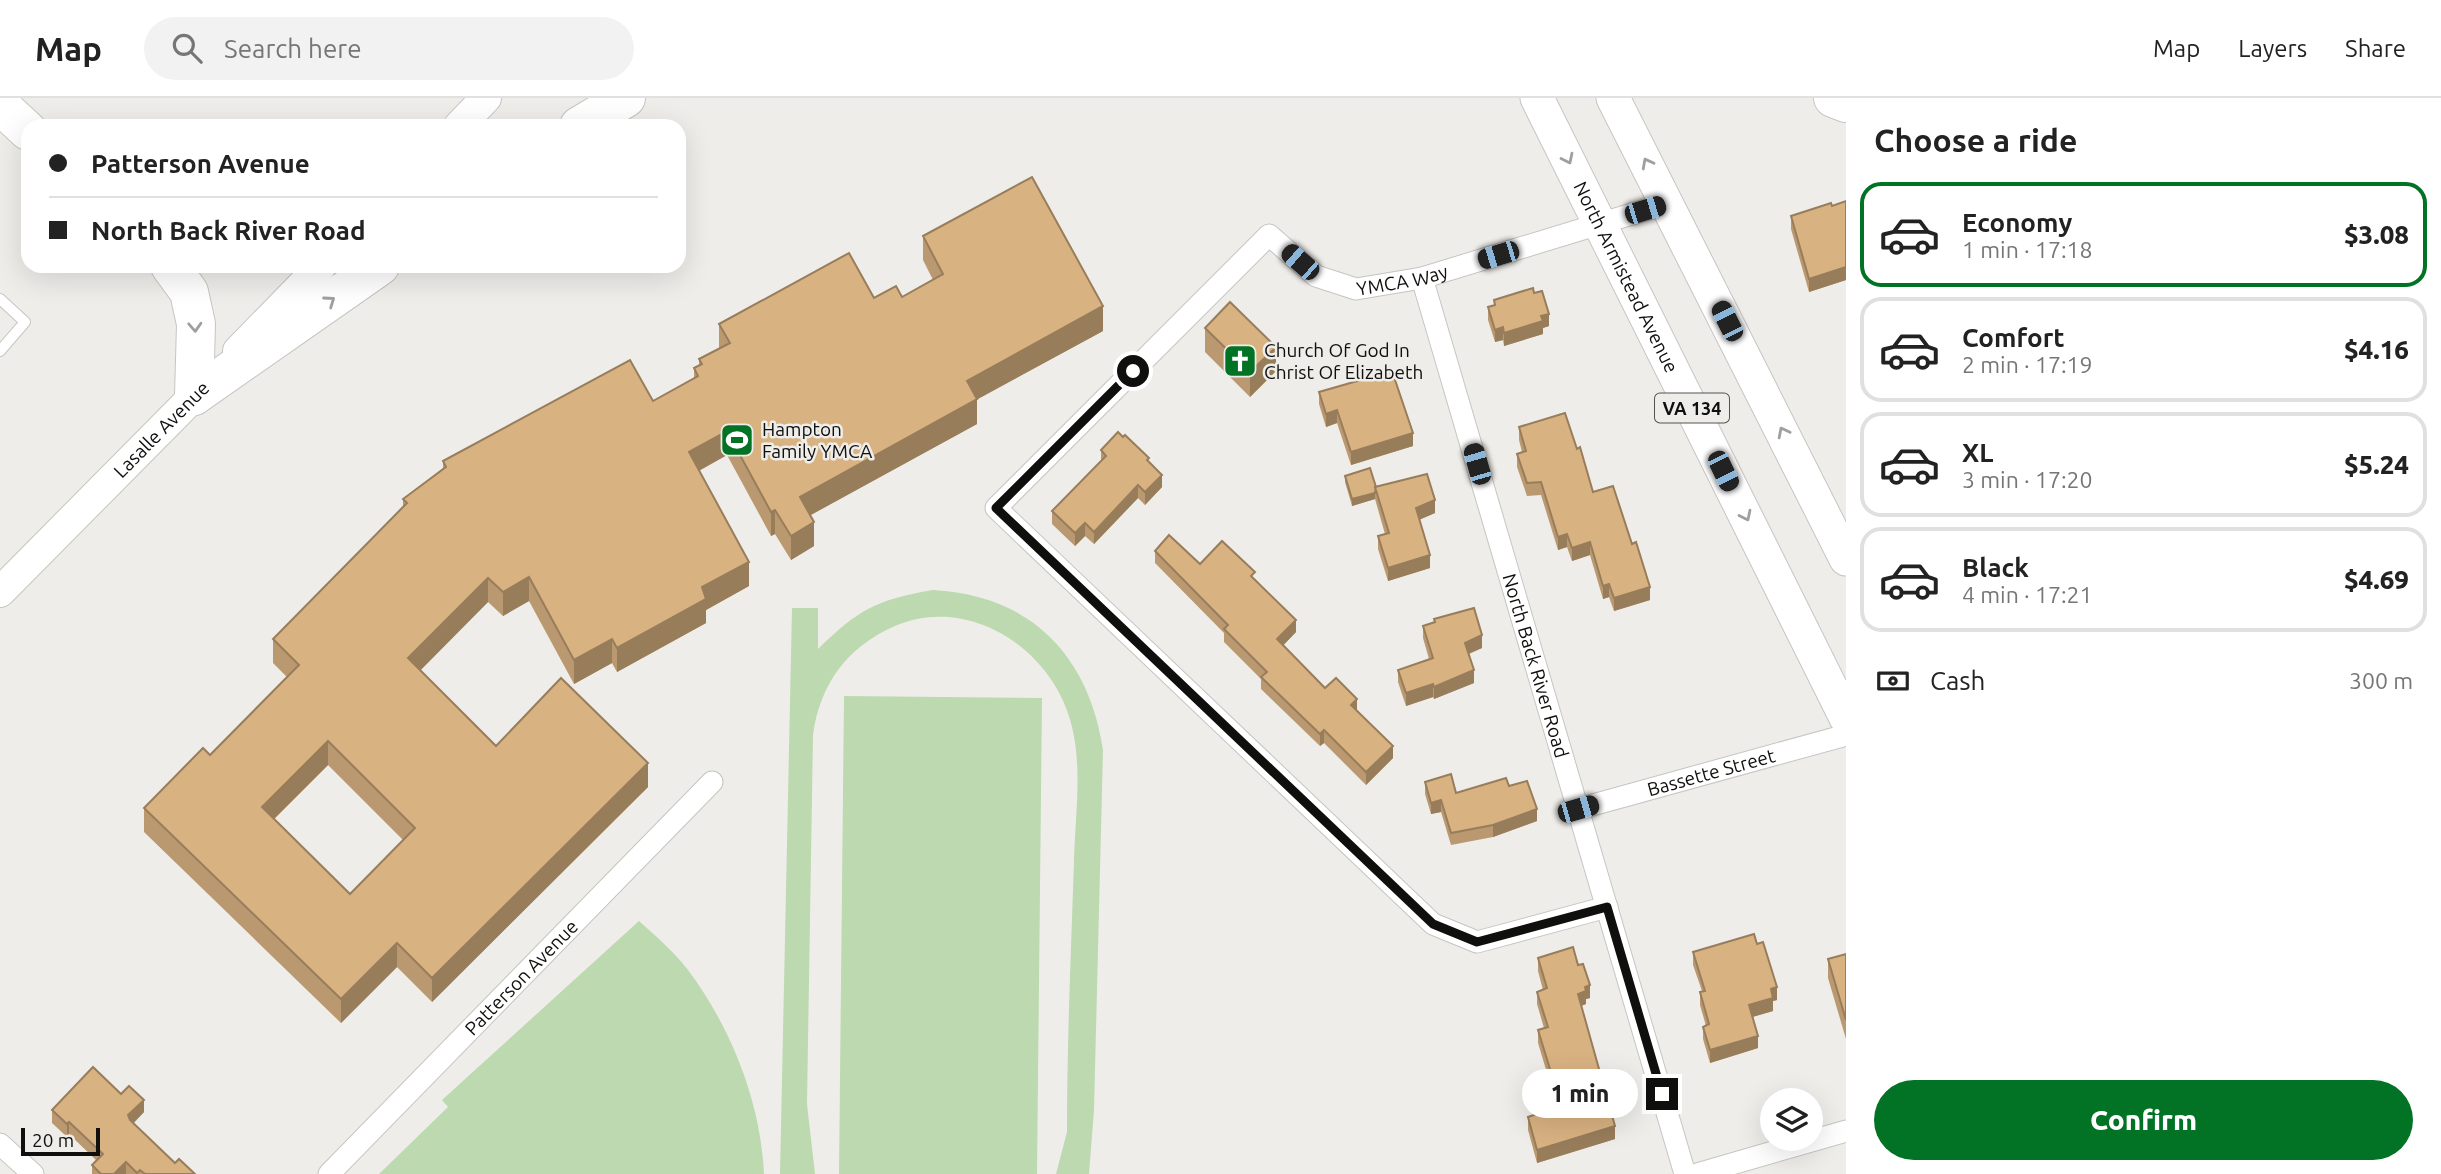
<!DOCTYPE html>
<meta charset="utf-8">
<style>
:root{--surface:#fff;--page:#f2f2f2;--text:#222;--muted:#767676;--line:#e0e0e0;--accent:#027225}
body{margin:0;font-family:Ubuntu,sans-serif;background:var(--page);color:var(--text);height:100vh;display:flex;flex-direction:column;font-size:26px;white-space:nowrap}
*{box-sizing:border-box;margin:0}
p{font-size:23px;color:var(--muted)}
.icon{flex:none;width:38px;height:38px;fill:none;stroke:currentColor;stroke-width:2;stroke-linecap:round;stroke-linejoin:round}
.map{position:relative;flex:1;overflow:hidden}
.sheet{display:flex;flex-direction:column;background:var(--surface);width:595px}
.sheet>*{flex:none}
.top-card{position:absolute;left:21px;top:21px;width:665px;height:154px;border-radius:21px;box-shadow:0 7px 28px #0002;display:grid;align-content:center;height:154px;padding:0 28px;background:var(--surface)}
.buttons{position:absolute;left:1760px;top:990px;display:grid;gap:14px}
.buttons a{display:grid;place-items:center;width:63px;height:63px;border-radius:50%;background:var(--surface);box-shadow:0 7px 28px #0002;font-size:35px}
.scale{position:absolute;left:21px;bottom:18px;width:79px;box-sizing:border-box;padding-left:7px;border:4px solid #0f0f0d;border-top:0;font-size:19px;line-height:24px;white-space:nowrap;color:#0f0f0d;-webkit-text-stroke:5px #efede9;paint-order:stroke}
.end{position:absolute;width:32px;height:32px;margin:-16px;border:9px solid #0f0f0d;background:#fff;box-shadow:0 0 0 4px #fff}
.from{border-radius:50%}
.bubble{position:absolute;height:49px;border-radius:24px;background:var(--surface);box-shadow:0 7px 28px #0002;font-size:23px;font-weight:800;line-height:49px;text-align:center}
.car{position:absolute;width:21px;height:42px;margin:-21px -10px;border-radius:9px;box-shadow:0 0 5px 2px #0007;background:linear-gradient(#222 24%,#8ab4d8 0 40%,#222 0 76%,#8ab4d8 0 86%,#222 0)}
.top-card b{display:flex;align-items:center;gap:24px;height:66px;font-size:26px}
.top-card b+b{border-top:2px solid var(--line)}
.top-card i{width:18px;height:18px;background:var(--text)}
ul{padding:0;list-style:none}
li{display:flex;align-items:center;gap:21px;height:105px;margin:0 14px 10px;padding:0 14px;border:4px solid var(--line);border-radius:21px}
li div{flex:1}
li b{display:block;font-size:26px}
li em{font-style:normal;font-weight:800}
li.on{border-color:var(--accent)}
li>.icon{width:63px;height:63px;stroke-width:1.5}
h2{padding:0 28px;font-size:32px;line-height:84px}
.pay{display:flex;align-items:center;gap:18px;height:77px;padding:0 28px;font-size:26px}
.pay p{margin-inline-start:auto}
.button{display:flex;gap:14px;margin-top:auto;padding:14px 28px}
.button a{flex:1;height:80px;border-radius:42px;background:var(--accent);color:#fff;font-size:28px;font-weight:800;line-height:80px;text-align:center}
header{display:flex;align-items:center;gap:42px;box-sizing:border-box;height:98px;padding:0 35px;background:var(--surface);border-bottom:2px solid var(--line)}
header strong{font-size:33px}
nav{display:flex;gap:38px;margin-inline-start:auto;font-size:24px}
.search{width:490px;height:63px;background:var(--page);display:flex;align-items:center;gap:18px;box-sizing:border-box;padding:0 24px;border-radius:38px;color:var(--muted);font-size:26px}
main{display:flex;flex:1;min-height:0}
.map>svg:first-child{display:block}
.green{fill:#bcd9b0}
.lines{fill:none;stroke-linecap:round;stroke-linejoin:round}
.service-casing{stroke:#c7c5c1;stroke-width:12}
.minor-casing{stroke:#c7c5c1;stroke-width:23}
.secondary-casing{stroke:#c7c5c1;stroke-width:32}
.primary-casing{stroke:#c7c5c1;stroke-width:35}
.motorway-casing{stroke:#c7c5c1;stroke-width:40}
.service{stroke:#fff;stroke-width:10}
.minor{stroke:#fff;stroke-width:21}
.secondary{stroke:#fff;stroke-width:30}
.primary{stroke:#fff;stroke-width:33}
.motorway{stroke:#fff;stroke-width:38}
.wall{fill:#bb9970;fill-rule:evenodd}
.shaded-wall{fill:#987d5b}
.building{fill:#d9b282;stroke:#987d5b;stroke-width:2;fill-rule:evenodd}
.oneway{stroke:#9f9f9e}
.route{stroke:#0f0f0d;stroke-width:9}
.labels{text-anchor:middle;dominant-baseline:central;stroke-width:5;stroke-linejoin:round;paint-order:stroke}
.shield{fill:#efede9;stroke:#52524f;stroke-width:2}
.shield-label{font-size:18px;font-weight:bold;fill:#0f0f0d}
.street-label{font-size:19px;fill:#0f0f0d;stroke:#efede9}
.poi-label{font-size:19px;fill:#0f0f0d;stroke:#efede9;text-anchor:start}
</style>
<header>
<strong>Map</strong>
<div class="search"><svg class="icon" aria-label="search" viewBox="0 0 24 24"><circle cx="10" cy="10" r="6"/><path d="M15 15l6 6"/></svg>Search here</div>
<nav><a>Map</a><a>Layers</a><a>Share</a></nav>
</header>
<main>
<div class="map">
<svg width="1846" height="1076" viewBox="0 0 1846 1076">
<rect width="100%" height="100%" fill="#efede9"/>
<g class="green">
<path d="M933,492C1030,497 1089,557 1103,652L1094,1012L1089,1076H1056L1067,1034C1067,944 1071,853 1074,763C1075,719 1083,669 1071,625C1052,551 969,496 895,528C847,549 820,586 813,637L807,1006L815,1076H780L792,510H818V551C859,511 876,502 933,492Z"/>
<polygon points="844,598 1042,600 1037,1076 839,1076"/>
<path d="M639,823C656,838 674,854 688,872C731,929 761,1005 764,1076H379L448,1009L442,1002Z"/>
</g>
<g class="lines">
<defs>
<polyline id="service" points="0,201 25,224 0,253"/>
<g id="minor">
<path id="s1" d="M1422,180L1685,1076"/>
<path id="s2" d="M1578,711L1846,637"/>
<path id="s3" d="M1607,809L1477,844L1433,826L996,410L1269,137L1316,178L1356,191L1422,180L1668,105"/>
<polyline points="0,1046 33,1076"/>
<path id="s4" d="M329,1076L712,684"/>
<polyline points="1697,1076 1846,1033"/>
</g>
<g id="secondary">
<polyline points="459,28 486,0"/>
<polyline points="238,253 321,168"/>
<path id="s5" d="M0,494L209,283"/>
</g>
<g id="primary">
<path id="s6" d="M1537,0L1846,620"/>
<polyline points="1613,0 1846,461"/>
</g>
<g id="motorway">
<polyline points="1833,0 1846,5"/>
<polyline points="0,7 28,33"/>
<polyline points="579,28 626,0"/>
<polyline points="170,168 189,194 196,226 194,298"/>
<polyline points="194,298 380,168"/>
</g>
</defs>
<use href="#service" class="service-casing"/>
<use href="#minor" class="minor-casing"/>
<use href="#secondary" class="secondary-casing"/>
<use href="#primary" class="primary-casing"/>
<use href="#motorway" class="motorway-casing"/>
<use href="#service" class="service"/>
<use href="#minor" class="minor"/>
<use href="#secondary" class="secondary"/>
<use href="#primary" class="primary"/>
<use href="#motorway" class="motorway"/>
</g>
<g class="wall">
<polygon points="1846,103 1846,182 1809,194 1791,131 1791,118 1832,108"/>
<path d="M923,138L1103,233L977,301V326L810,417L814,448L791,462L775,436L771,438L727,357L699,373L749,488L706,512V525L617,574L612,565L574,586L529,503L503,518L488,504L420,572L496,648L648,689L432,904L397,869L341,925L144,734V710L210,657L287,579L273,565V541L403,409V401L443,370V363L653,303L694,281V270L699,267V261L719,251V226L874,200L902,199L933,182L923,162ZM328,667L403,742L350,796L274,721Z"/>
<polygon points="1534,195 1549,228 1543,230 1543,236 1504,248 1503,242 1495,244 1488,222 1488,209 1494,207 1494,202"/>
<polygon points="1205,230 1276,273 1250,299 1205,254"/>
<polygon points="1319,294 1413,348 1351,367 1337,325 1326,329 1319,306"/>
<polygon points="1519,329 1577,351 1593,394 1650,502 1614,513 1609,499 1603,501 1590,457 1572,463 1567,449 1558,452 1541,397 1527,398 1517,369 1517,356 1522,354 1519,342"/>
<polygon points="1101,352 1149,364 1162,389 1145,407 1138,400 1094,446 1085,438 1075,448 1052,426 1052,413 1101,363"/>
<polygon points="1345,378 1376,389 1435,415 1419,422 1430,470 1388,483 1378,451 1378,438 1385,436 1375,401 1352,408 1345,384"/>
<polygon points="1155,453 1255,481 1296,534 1283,547 1325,590 1357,612 1393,660 1366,687 1324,645 1320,648 1261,591 1261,581 1224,544 1224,535 1155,465"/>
<polygon points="1434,521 1482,550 1469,556 1474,585 1434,601 1433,599 1406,608 1398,584 1398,572 1429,561 1423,540 1423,528 1434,524"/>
<polygon points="1425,684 1456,695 1509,688 1537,723 1493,739 1451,747 1441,714 1431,716 1425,696"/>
<polygon points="1693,854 1777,902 1773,903 1773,913 1752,919 1758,950 1710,965 1703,941 1703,929 1706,928 1700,907 1700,894 1702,893 1693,867"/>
<polygon points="1846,856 1846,941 1828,880 1828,861"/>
<polygon points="1538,860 1578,867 1590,900 1586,901 1586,906 1581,908 1615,1041 1537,1065 1528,1032 1528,1019 1537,1017 1536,1001 1553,995 1538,945 1538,932 1544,930 1537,906 1537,894 1543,892 1538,873"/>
<polygon points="121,996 144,1014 134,1025 175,1065 195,1076 92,1076 92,1067 96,1062 69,1036 67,1039 52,1025 52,1012"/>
</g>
<g class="shaded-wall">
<polygon points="1846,169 1846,182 1809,194 1809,181"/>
<polygon points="1103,208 1103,233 967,307 967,283"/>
<polygon points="1549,216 1549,228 1543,230 1543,236 1504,248 1504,235 1541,218"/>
<polygon points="1503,229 1503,242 1495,244 1495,232"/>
<polygon points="1276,249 1276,273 1250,299 1250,274"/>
<polygon points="977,301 977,326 800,423 800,399"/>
<polygon points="1337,312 1337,325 1326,329 1326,316"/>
<polygon points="727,333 727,357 689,378 689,354"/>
<polygon points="1413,335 1413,348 1351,367 1351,354"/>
<polygon points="1162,377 1162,389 1145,407 1145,394"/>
<polygon points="1138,387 1138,400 1094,446 1094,434"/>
<polygon points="1375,395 1375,401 1352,408 1352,401"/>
<polygon points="1435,402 1435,415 1416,423 1416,410"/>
<polygon points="775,412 775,436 771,438 771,414"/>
<polygon points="814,424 814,448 791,462 791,438"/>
<polygon points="1085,425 1085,438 1075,448 1075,435"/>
<polygon points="1567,436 1567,449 1558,452 1558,439"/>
<polygon points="1590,444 1590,457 1572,463 1572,450"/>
<polygon points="1430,457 1430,470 1388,483 1388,470"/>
<polygon points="749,464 749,488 706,512 706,525 617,574 617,550 702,489"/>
<polygon points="529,479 529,503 503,518 503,494"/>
<polygon points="488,480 488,504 408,585 408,560"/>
<polygon points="1609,486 1609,499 1603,501 1603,488"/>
<polygon points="1650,489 1650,502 1614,513 1614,500"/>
<polygon points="1296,522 1296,534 1277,554 1277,541"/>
<polygon points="1482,537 1482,550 1465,557 1465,545"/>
<polygon points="612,541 612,565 574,586 574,562"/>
<polygon points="1474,572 1474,585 1434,601 1434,589"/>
<polygon points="1433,586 1433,599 1406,608 1406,595"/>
<polygon points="1357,601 1357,613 1351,607"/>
<polygon points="1324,632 1324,645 1320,648 1320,636"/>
<polygon points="328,643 328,667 262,733 262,709"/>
<polygon points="1393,648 1393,660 1366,687 1366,674"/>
<polygon points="648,665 648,689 432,904 432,880"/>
<polygon points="1441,702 1441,714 1431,716 1431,705"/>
<polygon points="1537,711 1537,723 1493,739 1493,727"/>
<polygon points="397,845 397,869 341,925 341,901"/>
<polygon points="1590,887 1590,900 1586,901 1586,906 1578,909 1578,896 1585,889"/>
<polygon points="1777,889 1777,902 1773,903 1773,913 1749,920 1749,907 1771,891"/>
<polygon points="1758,938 1758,950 1710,965 1710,952"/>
<polygon points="144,1002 144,1014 128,1030 128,1017"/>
<polygon points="69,1024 69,1036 67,1039 67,1026"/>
<polygon points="1615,1028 1615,1041 1537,1065 1537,1052"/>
<polygon points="126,1064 126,1076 114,1076"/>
</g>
<g class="building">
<path d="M1032,79L1103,208L967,283L977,301L800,399L814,424L791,438L775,412L771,414L727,333L689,354L749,464L702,489L706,501L617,550L612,541L574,562L529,479L503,494L488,480L408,560L496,648L561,580L648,665L432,880L397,845L341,901L144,710L203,650L210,657L299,567L273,541L407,405L403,401L446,369L443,363L630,262L653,303L698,278L694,270L702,266L699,261L730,245L719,226L849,155L874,200L896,188L902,199L943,176L923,138ZM328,643L415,730L350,796L262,709Z"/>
<polygon points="1846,103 1846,169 1809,181 1791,118 1831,105 1832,108"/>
<polygon points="1533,190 1534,195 1542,193 1549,216 1541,218 1543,223 1504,235 1503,229 1495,232 1488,209 1495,207 1494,202"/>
<polygon points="1230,204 1276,249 1250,274 1205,230"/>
<polygon points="1392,273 1413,335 1351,354 1337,312 1326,316 1319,294"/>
<polygon points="1565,315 1577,351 1580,349 1593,394 1613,388 1632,446 1636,444 1650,489 1614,500 1609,486 1603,488 1590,444 1572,450 1567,436 1558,439 1541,384 1527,385 1517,356 1526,353 1519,329"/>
<polygon points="1118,334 1123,339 1125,337 1149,360 1147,362 1162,377 1145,394 1138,387 1094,434 1085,425 1075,435 1052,413 1106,358 1101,352"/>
<polygon points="1370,370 1376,389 1375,395 1352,401 1345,378"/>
<polygon points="1427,376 1435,402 1416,410 1430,457 1388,470 1378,438 1389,435 1375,389"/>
<polygon points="1169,437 1200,466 1222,443 1255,474 1251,478 1296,522 1277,541 1325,590 1336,580 1357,601 1351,607 1393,648 1366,674 1324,632 1320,636 1261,579 1267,574 1224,531 1228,527 1155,453"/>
<polygon points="1474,510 1482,537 1465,545 1474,572 1434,589 1433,586 1406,595 1398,572 1433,560 1423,528 1435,524 1434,521"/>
<polygon points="1451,676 1456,695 1506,680 1509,688 1527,683 1537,711 1493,727 1451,735 1441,702 1431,705 1425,684"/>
<polygon points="1754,836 1757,846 1763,844 1777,889 1771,891 1773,900 1749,907 1758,938 1710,952 1703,929 1709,926 1700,894 1705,893 1693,854"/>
<polygon points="1573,849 1578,867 1583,866 1590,887 1585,889 1586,893 1578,896 1615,1028 1537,1052 1528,1019 1540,1015 1536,1001 1557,994 1538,932 1548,929 1537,894 1547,890 1538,860"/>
<polygon points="1846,856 1846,922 1828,861"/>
<polygon points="93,969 121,996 129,988 144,1002 128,1017 130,1022 175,1065 179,1061 195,1076 145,1076 140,1072 137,1075 126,1064 114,1076 101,1076 92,1067 103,1056 69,1024 67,1026 52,1012"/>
</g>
<defs><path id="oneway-chevron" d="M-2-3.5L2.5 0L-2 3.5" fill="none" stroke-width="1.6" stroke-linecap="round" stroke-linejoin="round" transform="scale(1.75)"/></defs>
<g class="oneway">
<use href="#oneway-chevron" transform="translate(1568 61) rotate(64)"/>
<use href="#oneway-chevron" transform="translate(1647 65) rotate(-118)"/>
<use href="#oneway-chevron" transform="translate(330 203) rotate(-35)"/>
<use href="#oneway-chevron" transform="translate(195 229) rotate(87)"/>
<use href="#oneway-chevron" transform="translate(1783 334) rotate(-117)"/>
<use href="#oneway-chevron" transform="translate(1746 418) rotate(64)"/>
</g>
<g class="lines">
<polyline class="route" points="1133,273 996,410 1433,826 1477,844 1607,809 1662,996"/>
</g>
<defs>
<symbol id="church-square" viewBox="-11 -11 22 22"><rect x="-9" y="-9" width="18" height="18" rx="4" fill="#027225" stroke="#efede9"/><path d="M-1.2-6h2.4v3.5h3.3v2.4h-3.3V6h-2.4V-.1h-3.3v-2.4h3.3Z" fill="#fff"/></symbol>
<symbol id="stadium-square" viewBox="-11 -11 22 22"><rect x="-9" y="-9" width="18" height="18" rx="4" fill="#027225" stroke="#efede9"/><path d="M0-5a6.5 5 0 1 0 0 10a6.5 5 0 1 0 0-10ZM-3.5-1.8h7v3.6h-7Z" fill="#fff"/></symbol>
</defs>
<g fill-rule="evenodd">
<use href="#church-square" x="1221" y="244" width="38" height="38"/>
<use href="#stadium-square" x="718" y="323" width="38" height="38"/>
</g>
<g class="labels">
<rect class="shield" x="1655" y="295.5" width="74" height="29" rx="5"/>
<g class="shield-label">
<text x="1692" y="310">VA 134</text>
</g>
<g class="street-label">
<text stroke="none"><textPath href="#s6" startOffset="200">North Armistead Avenue</textPath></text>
<text stroke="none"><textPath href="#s3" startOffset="1323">YMCA Way</textPath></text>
<text stroke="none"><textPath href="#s5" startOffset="229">Lasalle Avenue</textPath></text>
<text stroke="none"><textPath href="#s1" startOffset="404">North Back River Road</textPath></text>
<text stroke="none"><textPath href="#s2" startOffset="138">Bassette Street</textPath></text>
<text stroke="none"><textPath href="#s4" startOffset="275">Patterson Avenue</textPath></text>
</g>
<g class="poi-label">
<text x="1264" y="252">Church Of God In<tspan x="1264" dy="22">Christ Of Elizabeth</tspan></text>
<text x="762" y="331">Hampton<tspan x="762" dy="22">Family YMCA</tspan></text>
</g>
</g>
</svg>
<div class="buttons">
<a><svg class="icon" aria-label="layers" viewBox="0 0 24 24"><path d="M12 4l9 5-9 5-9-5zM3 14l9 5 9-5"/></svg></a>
</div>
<div class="scale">20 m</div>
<i class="end from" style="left:1133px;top:273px"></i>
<i class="end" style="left:1662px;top:996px"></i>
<div class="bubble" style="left:1522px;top:971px;width:116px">1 min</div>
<i class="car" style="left:1645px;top:112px;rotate:73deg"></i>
<i class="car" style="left:1498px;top:157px;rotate:253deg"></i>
<i class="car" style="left:1300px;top:164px;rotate:311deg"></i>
<i class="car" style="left:1727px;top:223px;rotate:333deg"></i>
<i class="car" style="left:1477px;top:366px;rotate:344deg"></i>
<i class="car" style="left:1723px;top:373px;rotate:154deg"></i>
<i class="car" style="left:1578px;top:711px;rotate:74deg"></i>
<div class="top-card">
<b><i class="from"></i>Patterson Avenue</b>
<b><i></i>North Back River Road</b>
</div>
</div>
<section class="sheet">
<h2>Choose a ride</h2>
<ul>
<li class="on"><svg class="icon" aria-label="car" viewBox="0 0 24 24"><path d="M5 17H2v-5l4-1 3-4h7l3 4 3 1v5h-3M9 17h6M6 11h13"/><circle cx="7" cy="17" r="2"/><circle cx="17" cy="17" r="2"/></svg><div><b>Economy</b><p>1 min · 17:18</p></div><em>$3.08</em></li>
<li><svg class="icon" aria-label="car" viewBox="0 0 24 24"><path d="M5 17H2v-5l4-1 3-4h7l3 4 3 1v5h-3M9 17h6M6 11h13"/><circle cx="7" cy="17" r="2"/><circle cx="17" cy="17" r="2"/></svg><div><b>Comfort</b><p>2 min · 17:19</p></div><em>$4.16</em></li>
<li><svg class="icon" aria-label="car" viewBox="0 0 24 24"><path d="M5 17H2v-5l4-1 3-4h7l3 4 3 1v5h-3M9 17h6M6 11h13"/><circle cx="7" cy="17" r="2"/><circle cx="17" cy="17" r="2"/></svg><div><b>XL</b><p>3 min · 17:20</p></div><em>$5.24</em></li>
<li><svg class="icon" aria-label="car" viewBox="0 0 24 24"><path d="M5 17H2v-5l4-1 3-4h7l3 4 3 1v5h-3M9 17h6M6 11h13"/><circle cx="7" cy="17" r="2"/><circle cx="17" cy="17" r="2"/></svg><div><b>Black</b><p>4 min · 17:21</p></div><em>$4.69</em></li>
</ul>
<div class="pay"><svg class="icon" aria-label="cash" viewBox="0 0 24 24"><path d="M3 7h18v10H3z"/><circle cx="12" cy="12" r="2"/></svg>Cash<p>300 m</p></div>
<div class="button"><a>Confirm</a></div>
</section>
</main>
